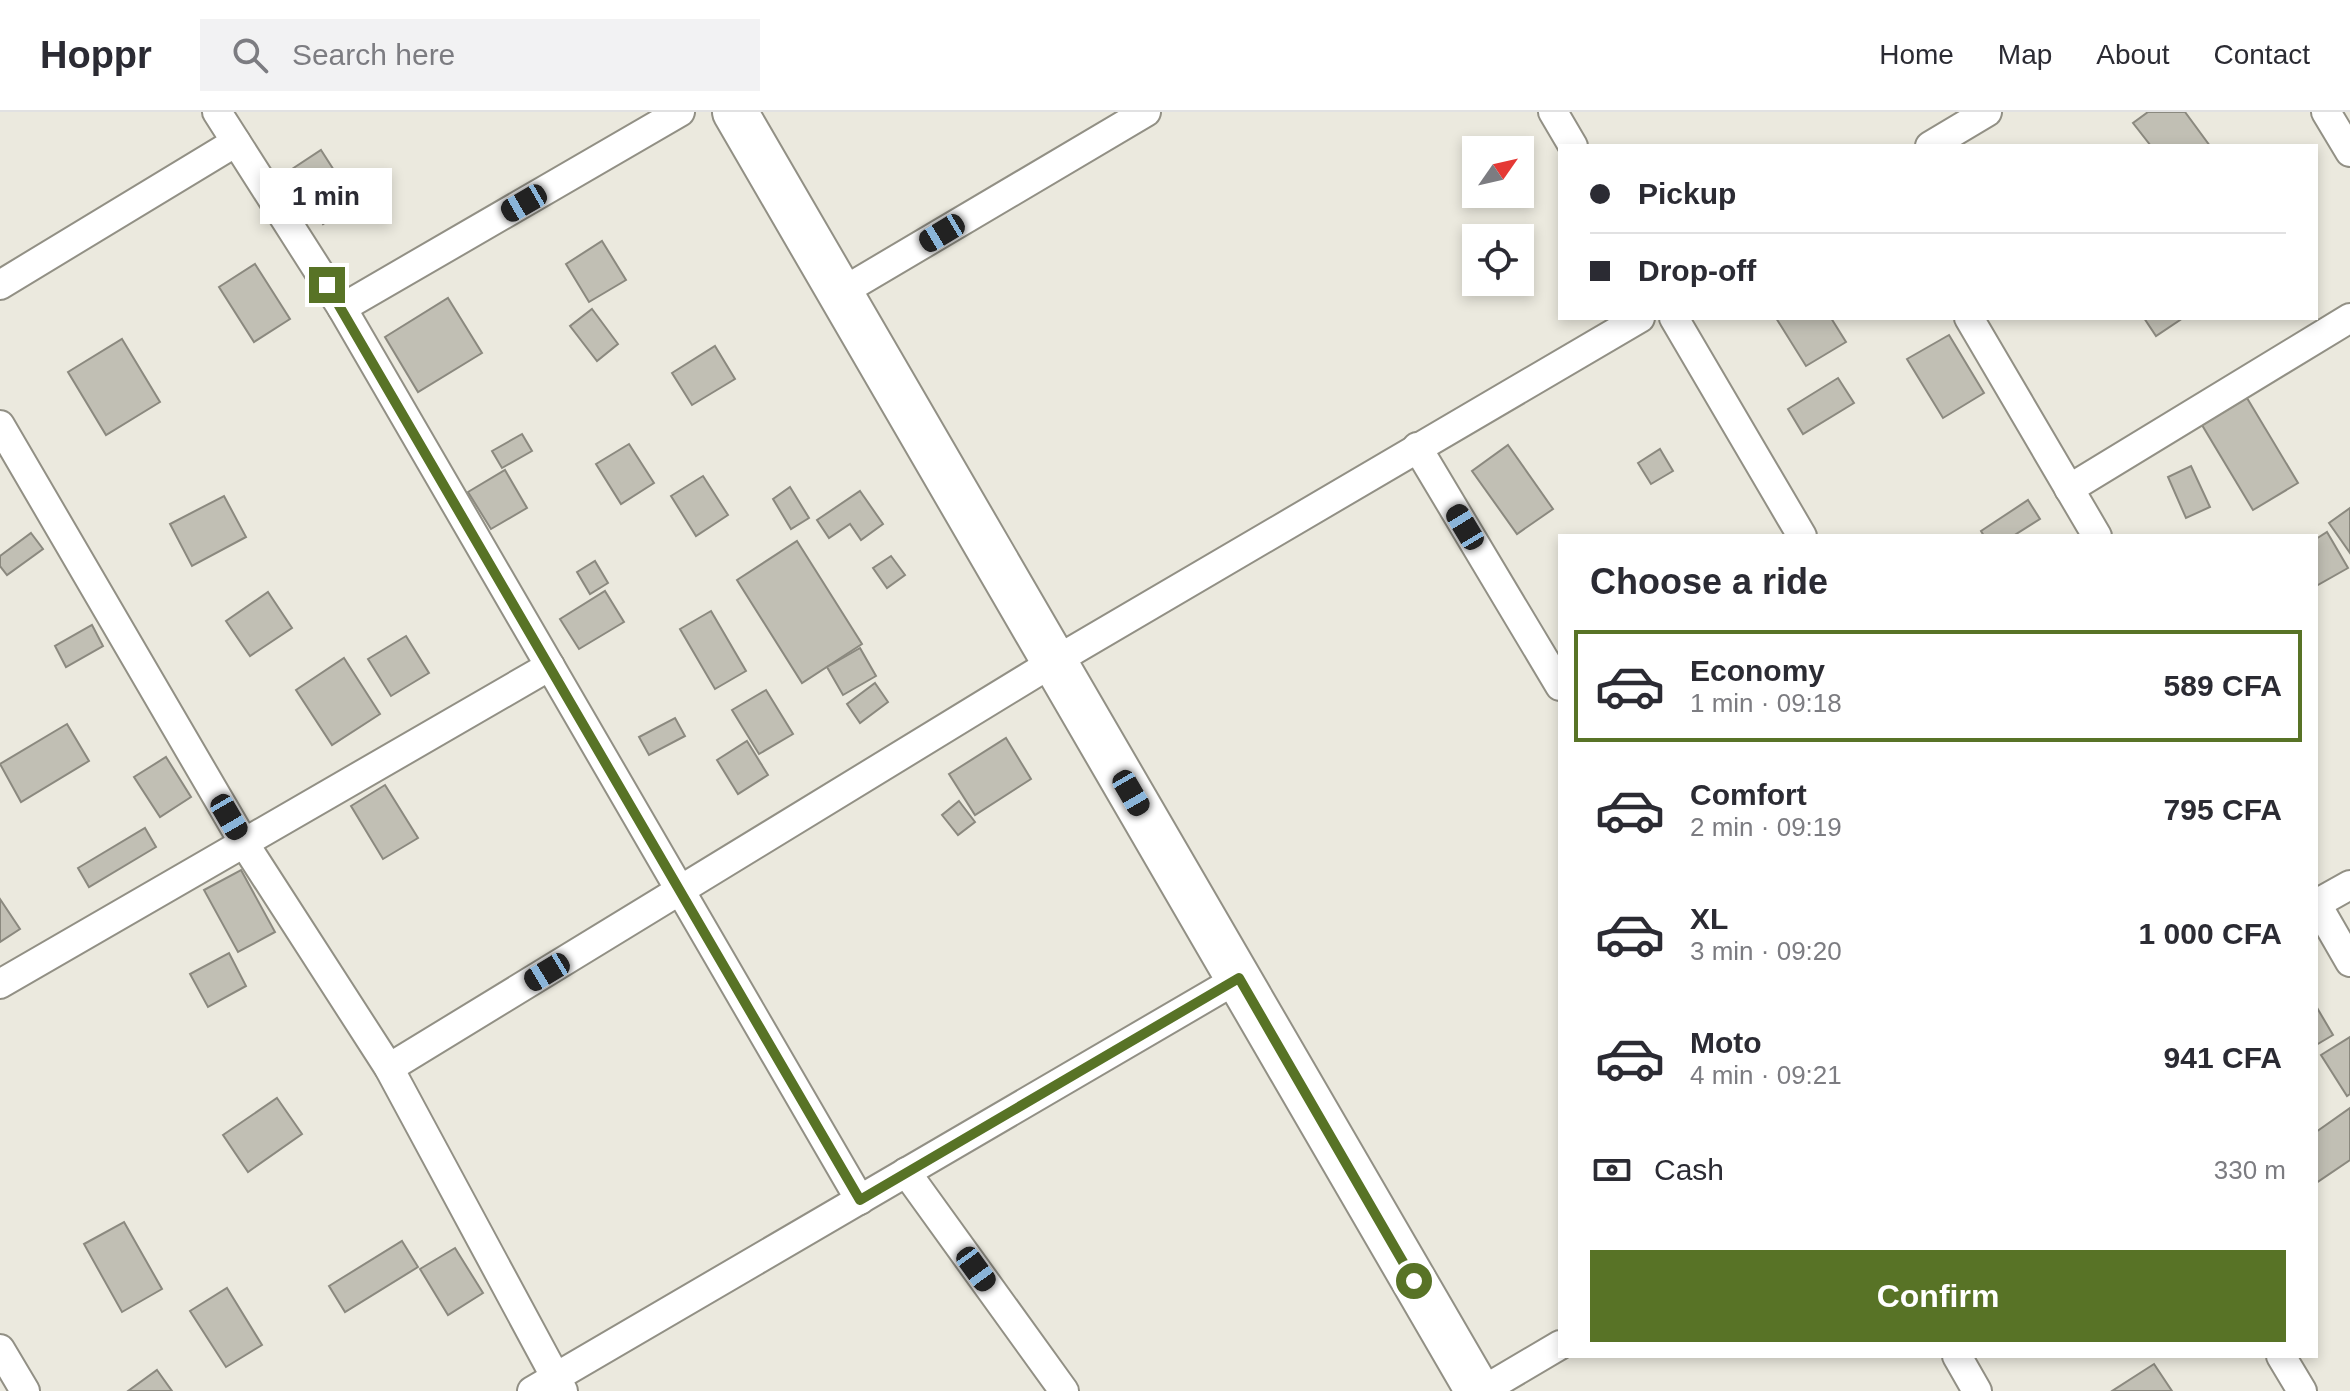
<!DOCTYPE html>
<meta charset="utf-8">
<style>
:root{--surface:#fff;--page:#f2f2f3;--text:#2b2b33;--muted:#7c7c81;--line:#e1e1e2;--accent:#587326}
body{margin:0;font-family:Helvetica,sans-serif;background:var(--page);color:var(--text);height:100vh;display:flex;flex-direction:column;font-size:30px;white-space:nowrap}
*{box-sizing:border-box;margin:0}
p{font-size:26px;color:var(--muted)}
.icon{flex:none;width:44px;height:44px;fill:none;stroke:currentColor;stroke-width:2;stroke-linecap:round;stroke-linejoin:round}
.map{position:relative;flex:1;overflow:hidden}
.details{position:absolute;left:1558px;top:422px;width:760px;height:824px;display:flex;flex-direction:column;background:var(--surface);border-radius:0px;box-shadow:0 4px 12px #0003}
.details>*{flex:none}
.guide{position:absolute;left:1558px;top:32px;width:760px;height:176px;border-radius:0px;box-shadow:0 4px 12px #0003;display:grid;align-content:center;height:176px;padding:0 32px;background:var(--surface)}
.needle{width:52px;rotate:56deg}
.controls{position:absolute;left:1462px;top:24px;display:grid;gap:16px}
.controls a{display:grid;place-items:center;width:72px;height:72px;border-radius:0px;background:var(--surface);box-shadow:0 4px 12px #0003;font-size:40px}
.end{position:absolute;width:36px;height:36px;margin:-18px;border:10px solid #587326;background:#fff;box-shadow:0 0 0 4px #fff}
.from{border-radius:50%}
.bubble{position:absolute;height:56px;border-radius:0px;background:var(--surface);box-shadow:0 4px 12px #0003;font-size:26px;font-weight:800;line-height:56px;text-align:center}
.car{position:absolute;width:24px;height:48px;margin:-24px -12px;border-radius:10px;box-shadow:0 0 6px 2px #0007;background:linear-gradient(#222 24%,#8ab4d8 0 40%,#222 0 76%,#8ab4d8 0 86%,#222 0)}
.guide b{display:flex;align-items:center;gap:28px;height:76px;font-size:30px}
.guide b+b{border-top:2px solid var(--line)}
.guide i{width:20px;height:20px;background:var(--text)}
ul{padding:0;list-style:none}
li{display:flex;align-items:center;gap:24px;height:112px;margin:0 16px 12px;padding:0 16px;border:4px solid transparent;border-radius:0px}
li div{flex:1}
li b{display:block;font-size:30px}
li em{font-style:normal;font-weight:800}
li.active{border-color:var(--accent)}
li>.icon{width:72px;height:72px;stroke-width:1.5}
h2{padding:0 32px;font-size:36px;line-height:96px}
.pay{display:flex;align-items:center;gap:20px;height:88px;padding:0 32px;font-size:30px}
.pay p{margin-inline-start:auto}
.cta{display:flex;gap:16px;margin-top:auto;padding:16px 32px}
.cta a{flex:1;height:92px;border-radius:0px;background:var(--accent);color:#fff;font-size:32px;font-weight:800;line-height:92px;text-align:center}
header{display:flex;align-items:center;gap:48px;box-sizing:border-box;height:112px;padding:0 40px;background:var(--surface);border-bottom:2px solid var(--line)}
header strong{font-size:38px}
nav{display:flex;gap:44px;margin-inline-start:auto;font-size:28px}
.search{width:560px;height:72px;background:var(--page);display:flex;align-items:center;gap:20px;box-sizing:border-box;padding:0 28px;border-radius:0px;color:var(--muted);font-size:30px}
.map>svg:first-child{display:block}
.building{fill:#c1bfb4;stroke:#8b897f;stroke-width:2}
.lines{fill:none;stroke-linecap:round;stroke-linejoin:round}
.street-casing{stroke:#929085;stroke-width:32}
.primary-casing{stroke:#929085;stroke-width:48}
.street{stroke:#fff;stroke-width:28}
.primary{stroke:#fff;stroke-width:44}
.route{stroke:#587326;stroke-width:10}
</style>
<header>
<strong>Hoppr</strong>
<div class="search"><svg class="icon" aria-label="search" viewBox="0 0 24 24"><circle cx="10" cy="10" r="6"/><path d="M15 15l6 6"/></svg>Search here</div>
<nav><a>Home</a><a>Map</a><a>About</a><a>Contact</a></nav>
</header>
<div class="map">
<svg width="2350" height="1279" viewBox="0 0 2350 1279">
<rect width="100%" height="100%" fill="#ebe9de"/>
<g class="building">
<polygon points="2148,0 2185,0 2210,34 2151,34 2133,11"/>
<polygon points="321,38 355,91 323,112 289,59"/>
<polygon points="602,129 626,168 589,190 566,152"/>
<polygon points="255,152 290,207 254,230 219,175"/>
<polygon points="448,186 482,241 418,280 385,225"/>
<polygon points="592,197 618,232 597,249 570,214"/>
<polygon points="1776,206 1831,206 1846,230 1806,254"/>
<polygon points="2144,206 2183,206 2156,224"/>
<polygon points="1949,223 1984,281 1943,306 1907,247"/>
<polygon points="122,227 160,290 106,323 68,260"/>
<polygon points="715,234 735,267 692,293 672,261"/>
<polygon points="1838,266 1854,291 1803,322 1788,297"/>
<polygon points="2247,286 2298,371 2253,398 2202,313"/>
<polygon points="522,322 532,339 502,356 492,339"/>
<polygon points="629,332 654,371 621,392 596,352"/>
<polygon points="1508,333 1553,397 1517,422 1472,359"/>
<polygon points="1660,337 1673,359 1651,372 1638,351"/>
<polygon points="2191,354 2210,395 2186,406 2168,365"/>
<polygon points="505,358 527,396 491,417 468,380"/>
<polygon points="703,364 728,403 696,424 671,384"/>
<polygon points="790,375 809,406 791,417 773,387"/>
<polygon points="860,379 883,412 861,428 850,412 829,426 817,408"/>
<polygon points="224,384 246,425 192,454 170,412"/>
<polygon points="2028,388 2040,407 2013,424 1984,424 1981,419"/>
<polygon points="2350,396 2350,441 2329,411"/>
<polygon points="2327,420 2348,456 2316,474 2316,427"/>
<polygon points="31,421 43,437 7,463 0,454 0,444"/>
<polygon points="797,429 862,532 802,571 737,468"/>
<polygon points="891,444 905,463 887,476 873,456"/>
<polygon points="595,449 608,471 590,482 577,460"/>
<polygon points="605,479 624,510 579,537 560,507"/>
<polygon points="268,480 292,516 250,544 226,509"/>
<polygon points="711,499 746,559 715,577 680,517"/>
<polygon points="92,513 103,534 66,555 55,534"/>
<polygon points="406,524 429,561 391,584 368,547"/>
<polygon points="860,536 876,564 843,583 827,555"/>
<polygon points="344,546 380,602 332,633 296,578"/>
<polygon points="875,571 888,590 860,611 847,592"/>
<polygon points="766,578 793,622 759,642 732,598"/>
<polygon points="675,606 685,624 649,643 639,625"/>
<polygon points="67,612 89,649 21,690 0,652"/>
<polygon points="1006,626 1031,667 975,703 949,662"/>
<polygon points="747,629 768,663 738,682 717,648"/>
<polygon points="166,645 191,685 160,705 134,665"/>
<polygon points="385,673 418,726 383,747 351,694"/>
<polygon points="959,689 975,710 958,723 942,703"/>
<polygon points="145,716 156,735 89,775 78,756"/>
<polygon points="241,758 275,820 238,840 204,778"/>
<polygon points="0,787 20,817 0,830"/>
<polygon points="229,841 246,874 208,895 190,862"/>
<polygon points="2316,894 2333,923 2316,933"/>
<polygon points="2350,925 2350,982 2347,984 2321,943"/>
<polygon points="277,986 302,1022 248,1060 223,1023"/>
<polygon points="2350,996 2350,1048 2316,1071 2316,1020"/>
<polygon points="124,1110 162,1177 122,1200 84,1132"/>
<polygon points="402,1129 418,1155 345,1200 329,1174"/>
<polygon points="455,1136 483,1181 448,1203 420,1157"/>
<polygon points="227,1176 262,1233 226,1255 190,1199"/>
<polygon points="2154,1252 2172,1279 2112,1279"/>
<polygon points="157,1258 172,1279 128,1279"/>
</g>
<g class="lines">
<defs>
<g id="street">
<polyline points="217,0 342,196 860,1088"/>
<polyline points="1553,0 1573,34"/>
<polyline points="2326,0 2350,40"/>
<polyline points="1930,34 1987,0"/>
<polyline points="0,173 236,30"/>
<polyline points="840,181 1146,0"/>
<polyline points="342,196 680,0"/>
<polyline points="1674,206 1802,424"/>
<polyline points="1969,206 2097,424"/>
<polyline points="0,313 244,731 389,956 563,1279"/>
<polyline points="1417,335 1560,574"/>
<polyline points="2069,377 2350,206"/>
<polyline points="2316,791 2350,850"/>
<polyline points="2316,792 2350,773"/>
<polyline points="0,872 550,554"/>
<polyline points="389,956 1055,549 1640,206"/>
<polyline points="906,1060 1064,1279"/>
<polyline points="0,1237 25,1279"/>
<polyline points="1957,1244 1977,1279"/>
<polyline points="2281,1244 2302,1279"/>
<polyline points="532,1279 1239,866"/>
<polyline points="1482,1279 1560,1233"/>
</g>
<polyline id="primary" points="735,0 1478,1279"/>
</defs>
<use href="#street" class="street-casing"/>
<use href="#primary" class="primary-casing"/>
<use href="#street" class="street"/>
<use href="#primary" class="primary"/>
</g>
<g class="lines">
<polyline class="route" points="327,173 860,1088 1239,866 1414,1169"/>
</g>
</svg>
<div class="controls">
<a><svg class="needle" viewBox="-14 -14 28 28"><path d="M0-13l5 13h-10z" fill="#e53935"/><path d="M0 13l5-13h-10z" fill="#7c7c81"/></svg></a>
<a><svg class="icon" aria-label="locate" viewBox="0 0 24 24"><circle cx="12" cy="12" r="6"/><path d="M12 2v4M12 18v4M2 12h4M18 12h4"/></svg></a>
</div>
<i class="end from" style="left:1414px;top:1169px"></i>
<i class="end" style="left:327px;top:173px"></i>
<div class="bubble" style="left:260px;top:56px;width:132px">1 min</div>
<i class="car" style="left:524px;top:91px;rotate:240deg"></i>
<i class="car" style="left:942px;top:121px;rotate:239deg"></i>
<i class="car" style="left:1465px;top:415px;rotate:329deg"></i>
<i class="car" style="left:1131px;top:681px;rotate:150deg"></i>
<i class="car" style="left:229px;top:705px;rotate:150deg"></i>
<i class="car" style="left:547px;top:860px;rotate:239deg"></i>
<i class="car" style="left:976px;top:1157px;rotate:144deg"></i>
<div class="guide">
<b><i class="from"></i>Pickup</b>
<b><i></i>Drop-off</b>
</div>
<section class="details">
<h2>Choose a ride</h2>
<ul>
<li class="active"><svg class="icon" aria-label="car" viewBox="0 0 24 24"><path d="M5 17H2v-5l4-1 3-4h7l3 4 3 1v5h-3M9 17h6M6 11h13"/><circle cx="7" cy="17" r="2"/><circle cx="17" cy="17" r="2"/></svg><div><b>Economy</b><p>1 min · 09:18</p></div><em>589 CFA</em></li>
<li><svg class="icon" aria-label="car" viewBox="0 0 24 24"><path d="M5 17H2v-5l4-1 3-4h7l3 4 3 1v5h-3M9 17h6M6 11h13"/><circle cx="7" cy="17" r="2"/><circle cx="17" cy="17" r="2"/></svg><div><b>Comfort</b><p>2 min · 09:19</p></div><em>795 CFA</em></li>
<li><svg class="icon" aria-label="car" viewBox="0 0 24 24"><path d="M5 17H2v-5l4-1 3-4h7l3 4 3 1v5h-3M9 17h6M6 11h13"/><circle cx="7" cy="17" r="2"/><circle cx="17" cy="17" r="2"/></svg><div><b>XL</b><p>3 min · 09:20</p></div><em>1 000 CFA</em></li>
<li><svg class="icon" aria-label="car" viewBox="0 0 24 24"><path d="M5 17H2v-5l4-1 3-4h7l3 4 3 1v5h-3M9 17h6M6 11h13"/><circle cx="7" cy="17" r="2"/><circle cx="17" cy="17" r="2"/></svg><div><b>Moto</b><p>4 min · 09:21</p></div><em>941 CFA</em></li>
</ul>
<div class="pay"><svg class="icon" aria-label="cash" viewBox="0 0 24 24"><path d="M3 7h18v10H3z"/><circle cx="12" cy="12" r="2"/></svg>Cash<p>330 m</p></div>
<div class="cta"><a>Confirm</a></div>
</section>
</div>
